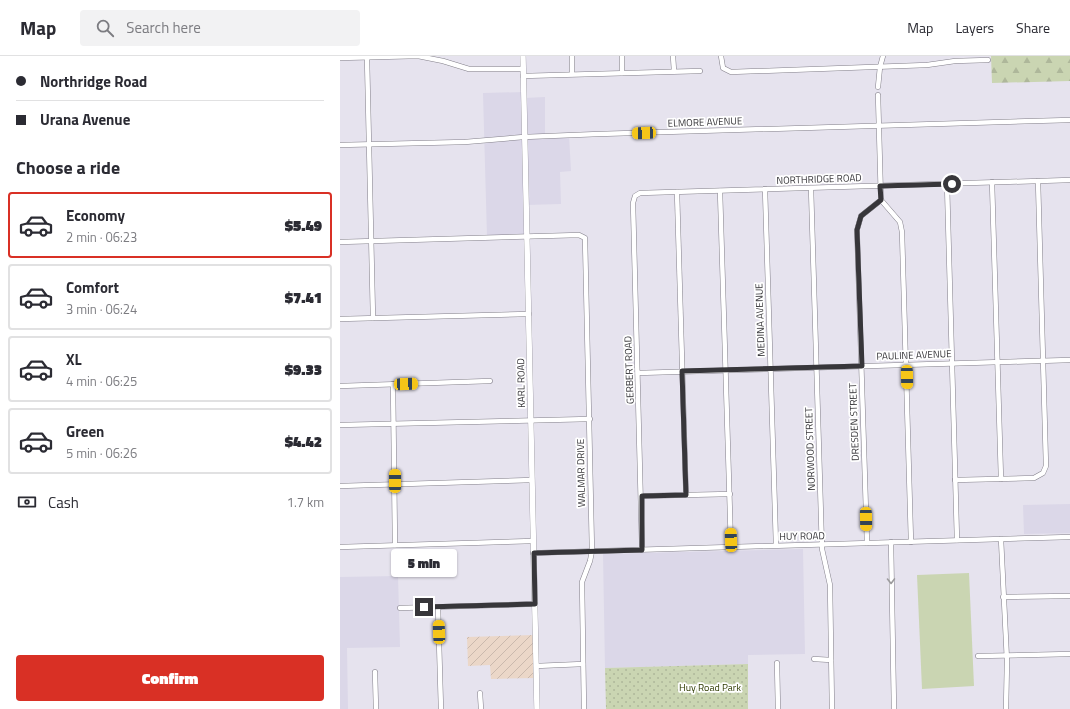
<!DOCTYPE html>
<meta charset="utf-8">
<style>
:root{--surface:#fff;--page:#f2f2f3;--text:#2b2b33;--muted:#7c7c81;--line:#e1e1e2;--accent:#d93025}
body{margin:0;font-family:"Titillium Web",sans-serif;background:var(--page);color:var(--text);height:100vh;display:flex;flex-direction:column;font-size:15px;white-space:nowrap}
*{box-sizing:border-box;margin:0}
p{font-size:13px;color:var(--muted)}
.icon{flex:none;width:22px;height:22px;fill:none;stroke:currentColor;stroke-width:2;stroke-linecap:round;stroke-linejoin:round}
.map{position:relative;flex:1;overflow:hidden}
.sheet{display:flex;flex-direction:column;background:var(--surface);width:340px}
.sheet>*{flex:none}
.banner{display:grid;align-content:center;height:88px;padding:0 16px;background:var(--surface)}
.end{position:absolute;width:18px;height:18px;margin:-9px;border:5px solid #37363a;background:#fff;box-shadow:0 0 0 2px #fff}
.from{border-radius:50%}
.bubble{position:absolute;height:28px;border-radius:4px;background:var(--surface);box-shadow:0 1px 3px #0004;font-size:13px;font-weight:800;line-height:28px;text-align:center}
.car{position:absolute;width:12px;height:24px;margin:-12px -6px;border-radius:5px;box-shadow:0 0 3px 1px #0007;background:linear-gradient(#f5c518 24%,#345 0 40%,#f5c518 0 76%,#345 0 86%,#f5c518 0)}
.banner b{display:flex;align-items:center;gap:14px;height:38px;font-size:15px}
.banner b+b{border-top:1px solid var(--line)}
.banner i{width:10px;height:10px;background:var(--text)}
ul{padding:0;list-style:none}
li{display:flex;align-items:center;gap:12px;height:66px;margin:0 8px 6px;padding:0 8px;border:2px solid var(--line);border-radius:4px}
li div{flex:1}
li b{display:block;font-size:15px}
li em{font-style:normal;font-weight:800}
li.on{border-color:var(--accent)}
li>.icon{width:36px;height:36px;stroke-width:1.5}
h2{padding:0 16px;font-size:18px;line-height:48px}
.pay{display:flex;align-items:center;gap:10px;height:44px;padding:0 16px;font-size:15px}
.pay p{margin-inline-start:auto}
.cta{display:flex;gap:8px;margin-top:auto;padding:8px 16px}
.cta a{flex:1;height:46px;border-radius:4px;background:var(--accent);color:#fff;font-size:16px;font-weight:800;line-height:46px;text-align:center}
header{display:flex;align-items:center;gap:24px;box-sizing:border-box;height:56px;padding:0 20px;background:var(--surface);border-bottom:1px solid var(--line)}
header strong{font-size:19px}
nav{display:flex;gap:22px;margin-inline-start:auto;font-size:14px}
.search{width:280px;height:36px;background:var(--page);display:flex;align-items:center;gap:10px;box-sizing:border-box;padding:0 14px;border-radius:4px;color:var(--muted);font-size:15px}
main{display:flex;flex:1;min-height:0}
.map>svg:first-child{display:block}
.built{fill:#dbd7e8}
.industrial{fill:url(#industrial-furrows)}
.grass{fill:#cad5b2}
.forest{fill:url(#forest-firs)}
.park{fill:url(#park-dots)}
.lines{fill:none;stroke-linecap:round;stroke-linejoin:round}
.minor-casing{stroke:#827f89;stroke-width:5.5}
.major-casing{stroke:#827f89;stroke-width:6}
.minor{stroke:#fff;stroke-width:4.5}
.major{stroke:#fff;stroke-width:5.5}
.oneway{stroke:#9b9a9c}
.route{stroke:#37363a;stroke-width:5}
.labels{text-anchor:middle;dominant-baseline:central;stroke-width:3.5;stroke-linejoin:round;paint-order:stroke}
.street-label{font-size:10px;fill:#37363a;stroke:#fff}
.park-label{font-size:10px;fill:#2e3a00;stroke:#fff}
</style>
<header>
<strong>Map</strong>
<div class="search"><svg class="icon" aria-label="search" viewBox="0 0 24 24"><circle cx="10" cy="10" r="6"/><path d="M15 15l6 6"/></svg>Search here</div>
<nav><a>Map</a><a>Layers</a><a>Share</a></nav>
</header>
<main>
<section class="sheet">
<div class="banner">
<b><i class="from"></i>Northridge Road</b>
<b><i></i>Urana Avenue</b>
</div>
<h2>Choose a ride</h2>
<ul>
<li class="on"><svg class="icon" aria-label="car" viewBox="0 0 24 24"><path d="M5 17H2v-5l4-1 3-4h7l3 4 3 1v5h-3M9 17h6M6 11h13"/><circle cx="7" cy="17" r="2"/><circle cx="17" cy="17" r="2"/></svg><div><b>Economy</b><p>2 min · 06:23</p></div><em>$5.49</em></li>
<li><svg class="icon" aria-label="car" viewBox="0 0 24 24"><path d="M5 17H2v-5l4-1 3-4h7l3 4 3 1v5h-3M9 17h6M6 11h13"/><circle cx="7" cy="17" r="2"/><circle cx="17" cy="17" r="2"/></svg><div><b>Comfort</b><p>3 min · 06:24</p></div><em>$7.41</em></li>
<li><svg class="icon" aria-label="car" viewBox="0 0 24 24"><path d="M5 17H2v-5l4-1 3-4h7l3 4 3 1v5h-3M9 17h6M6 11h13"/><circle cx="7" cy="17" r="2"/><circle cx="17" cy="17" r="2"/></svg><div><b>XL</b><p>4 min · 06:25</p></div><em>$9.33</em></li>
<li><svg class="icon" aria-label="car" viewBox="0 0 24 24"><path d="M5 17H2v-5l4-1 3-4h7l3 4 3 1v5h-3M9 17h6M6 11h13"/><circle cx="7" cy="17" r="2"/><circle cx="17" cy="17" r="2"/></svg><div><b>Green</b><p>5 min · 06:26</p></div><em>$4.42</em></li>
</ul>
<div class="pay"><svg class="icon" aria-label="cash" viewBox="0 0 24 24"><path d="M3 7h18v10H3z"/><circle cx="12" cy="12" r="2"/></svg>Cash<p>1.7 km</p></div>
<div class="cta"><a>Confirm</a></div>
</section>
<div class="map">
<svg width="730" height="653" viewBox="0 0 730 653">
<defs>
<pattern id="industrial-furrows" width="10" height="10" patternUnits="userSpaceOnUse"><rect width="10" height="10" fill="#ebd7c8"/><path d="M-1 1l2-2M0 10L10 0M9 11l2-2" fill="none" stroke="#cab9ad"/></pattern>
<pattern id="forest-firs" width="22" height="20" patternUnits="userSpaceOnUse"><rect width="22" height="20" fill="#cad5b2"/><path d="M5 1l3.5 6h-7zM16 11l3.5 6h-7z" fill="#aeb79a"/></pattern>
<pattern id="park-dots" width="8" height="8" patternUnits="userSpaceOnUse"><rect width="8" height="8" fill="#cad5b2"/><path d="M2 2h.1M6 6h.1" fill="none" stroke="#aeb79a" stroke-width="1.8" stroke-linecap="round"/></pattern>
</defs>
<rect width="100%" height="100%" fill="#e6e3ee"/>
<g class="built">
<polygon points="184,36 184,42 205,41 205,80 229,79 231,115 220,116 221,148 186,149 187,180 147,181 143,37"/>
<polygon points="730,448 730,477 684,478 683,449"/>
<polygon points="463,493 465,598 408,599 408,608 265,612 263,498"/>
<polygon points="58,520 60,591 7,592 8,653 0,653 0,521"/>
</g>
<polygon class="industrial" points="195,579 196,622 151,623 150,609 128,610 127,581"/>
<polygon class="grass" points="629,517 634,630 582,633 577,519"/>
<polygon class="forest" points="651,0 730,0 730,25 652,27"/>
<polygon class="park" points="408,608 408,653 266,653 265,612"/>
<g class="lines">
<defs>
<g id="minor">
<polyline points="232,0 232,18"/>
<polyline points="282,0 282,17"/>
<polyline points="333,0 334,15"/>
<polyline points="381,0 383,12 391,16 587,9 615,5 648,4"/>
<polyline points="0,2 78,0 103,5 129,13 183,13"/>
<polyline points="27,2 33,262"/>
<polyline points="183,20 360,15"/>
<polyline points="538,31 540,11 543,0"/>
<polyline points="0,89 125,86 184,81 259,78 730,64"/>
<polyline points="652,126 661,423"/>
<polyline points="607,128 617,484"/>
<polyline points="471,132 482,493 490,529 492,653"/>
<polyline points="425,133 436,489"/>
<polyline points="380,135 391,491"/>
<polyline points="337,136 346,439"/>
<polyline points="541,144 560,166 562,176 571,486"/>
<polyline points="0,186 239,179 245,182 252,495 250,505 242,526 244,653"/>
<polyline points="0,263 189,258"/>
<polyline points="298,317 730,304"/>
<polyline points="53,328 55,489"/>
<polyline points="0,330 150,325"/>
<polyline points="0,369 250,363"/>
<polyline points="615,424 694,422 703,417 706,410 698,125"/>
<polyline points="0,430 192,424"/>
<polyline points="302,440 390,438"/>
<polyline points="661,483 667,605 666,653"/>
<polyline points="551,486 554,653"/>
<polyline points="527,487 517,174 521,160 541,144 538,39"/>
<polyline points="0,491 193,485"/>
<polyline points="302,494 293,147 295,140 300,137 730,124"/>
<polyline points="193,497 730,481"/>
<polyline points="663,541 730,540"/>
<polyline points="98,551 101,653"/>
<polyline points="60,552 195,548"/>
<polyline points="638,600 730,598"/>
<polyline points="474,603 491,604"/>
<polyline points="437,607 438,653"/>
<polyline points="196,610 243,608"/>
<polyline points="35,616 36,653"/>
<polyline points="140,637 141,653"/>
</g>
<polyline id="major" points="183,0 197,653"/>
</defs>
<use href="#minor" class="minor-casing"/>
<use href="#major" class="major-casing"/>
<use href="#minor" class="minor"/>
<use href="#major" class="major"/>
</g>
<defs><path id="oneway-chevron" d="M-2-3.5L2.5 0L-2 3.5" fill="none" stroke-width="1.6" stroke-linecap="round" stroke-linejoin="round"/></defs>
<use class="oneway" href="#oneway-chevron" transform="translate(551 525) rotate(89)"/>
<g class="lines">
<polyline class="route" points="84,551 195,548 194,497 302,494 302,440 346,439 342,315 522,310 517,174 521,160 541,144 540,130 612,128"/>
</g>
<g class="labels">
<g class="street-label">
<text transform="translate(365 66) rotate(-2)">ELMORE AVENUE</text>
<text transform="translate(479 123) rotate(-2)">NORTHRIDGE ROAD</text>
<text transform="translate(420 264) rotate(-92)">MEDINA AVENUE</text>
<text transform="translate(574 299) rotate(-2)">PAULINE AVENUE</text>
<text transform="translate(289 314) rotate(-92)">GERBERT ROAD</text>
<text transform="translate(181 327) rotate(-91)">KARL ROAD</text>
<text transform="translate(514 366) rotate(-92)">DRESDEN STREET</text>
<text transform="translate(470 393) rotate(-92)">NORWOOD STREET</text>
<text transform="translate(241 417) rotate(-91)">WALMAR DRIVE</text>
<text transform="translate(462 480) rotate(-1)">HUY ROAD</text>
</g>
<g class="park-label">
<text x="370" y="631">Huy Road Park</text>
</g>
</g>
</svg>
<i class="end from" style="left:612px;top:128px"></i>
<i class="end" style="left:84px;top:551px"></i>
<div class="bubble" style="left:51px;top:493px;width:66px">5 min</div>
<i class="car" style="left:304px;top:77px;rotate:268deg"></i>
<i class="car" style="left:567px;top:321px;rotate:179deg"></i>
<i class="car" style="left:66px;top:328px;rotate:88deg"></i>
<i class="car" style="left:55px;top:425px;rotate:0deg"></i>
<i class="car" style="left:526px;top:463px;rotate:179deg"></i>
<i class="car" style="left:391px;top:484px;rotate:358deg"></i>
<i class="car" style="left:99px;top:576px;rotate:358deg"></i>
</div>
</main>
